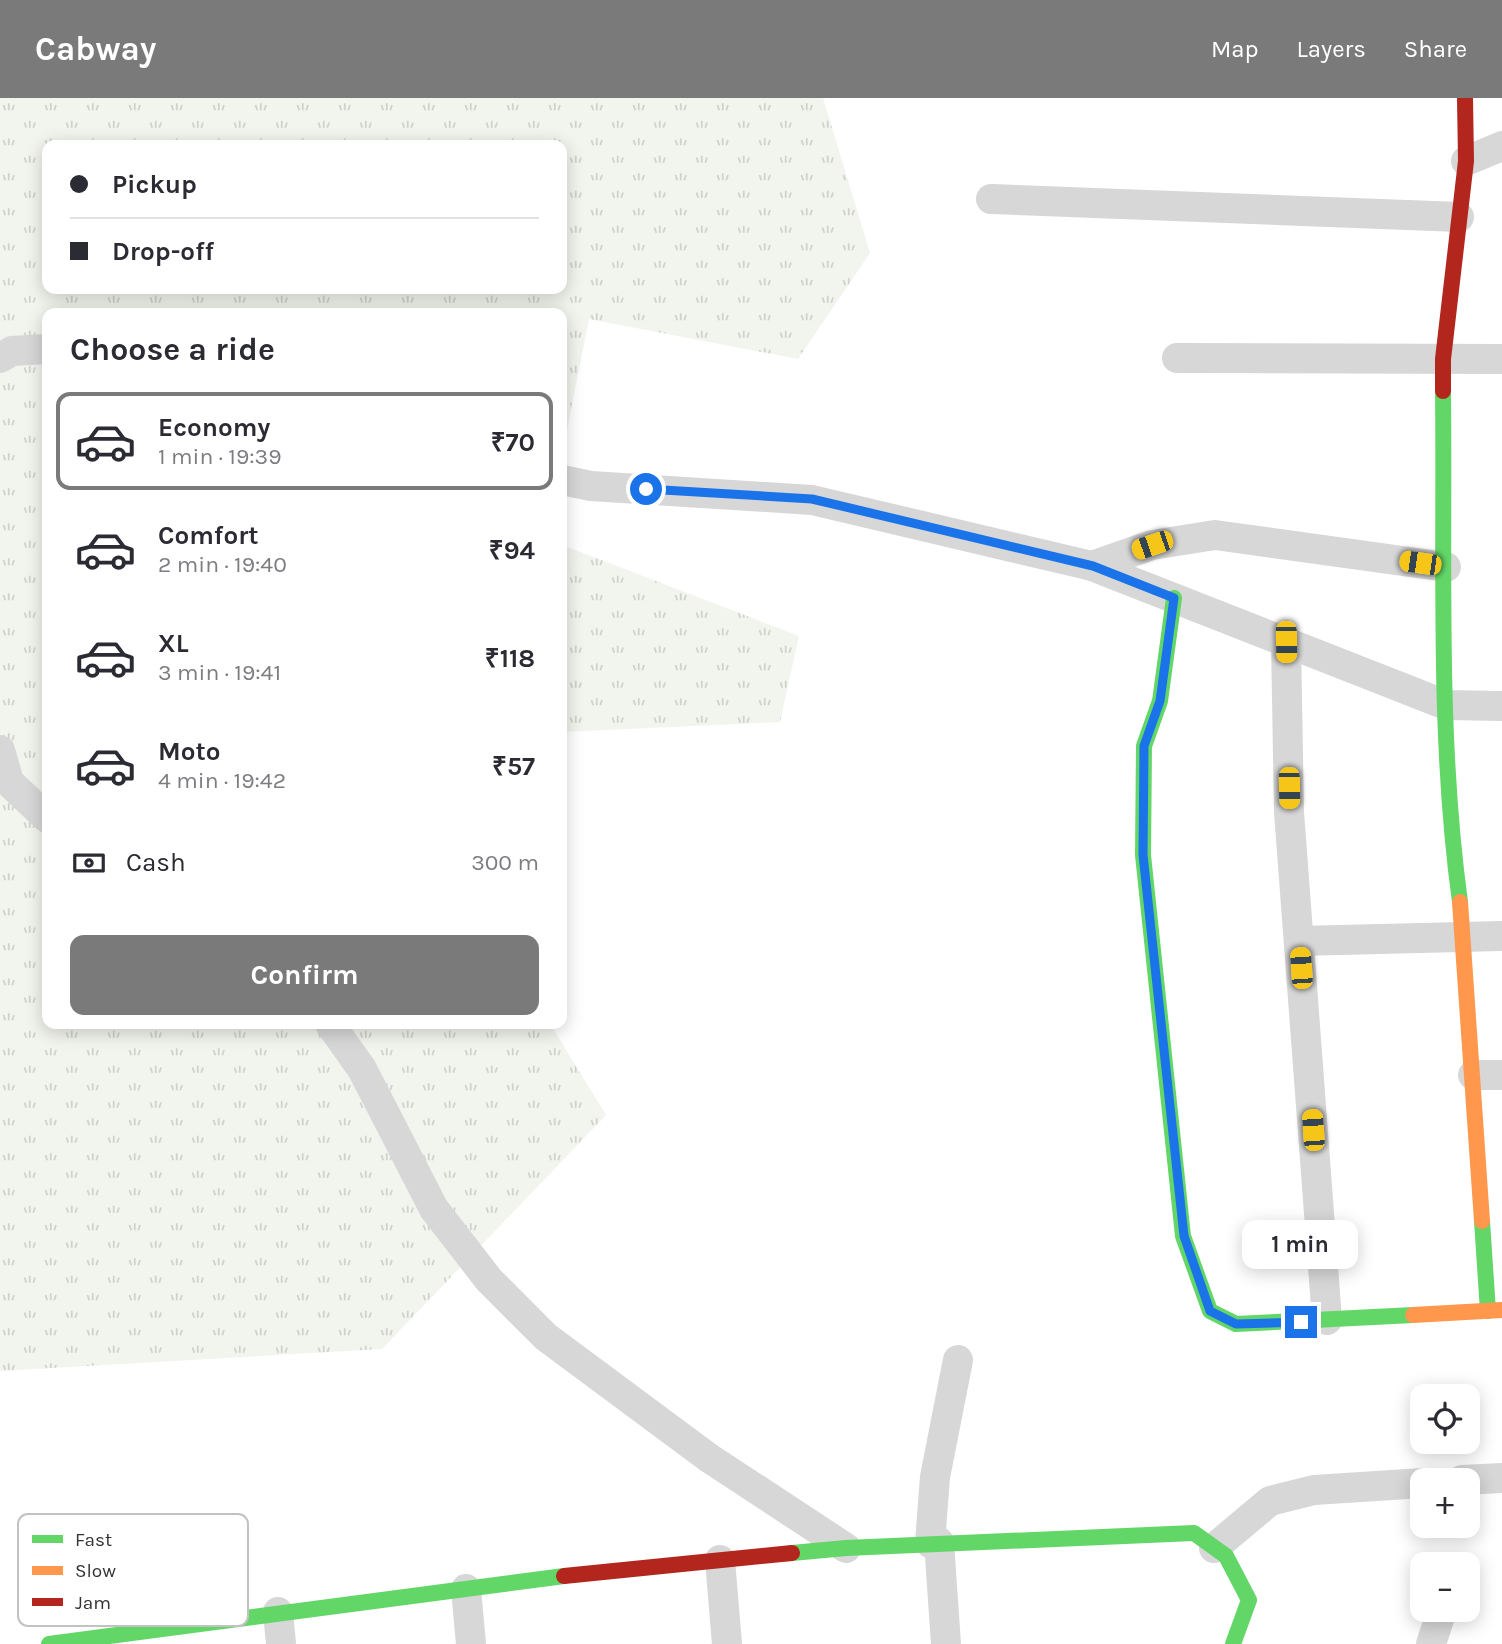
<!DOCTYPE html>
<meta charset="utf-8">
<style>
:root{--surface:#fff;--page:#f2f2f3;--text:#2b2b33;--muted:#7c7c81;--line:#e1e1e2;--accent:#7a7a7a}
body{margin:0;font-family:Karla,sans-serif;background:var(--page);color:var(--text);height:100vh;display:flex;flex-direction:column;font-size:26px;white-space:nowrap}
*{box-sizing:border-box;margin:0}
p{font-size:23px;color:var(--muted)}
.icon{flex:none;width:38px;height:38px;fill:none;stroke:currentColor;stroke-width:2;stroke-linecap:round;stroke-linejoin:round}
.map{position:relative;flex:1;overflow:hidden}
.drawer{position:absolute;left:42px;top:210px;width:525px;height:721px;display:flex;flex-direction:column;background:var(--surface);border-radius:14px;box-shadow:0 4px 18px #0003}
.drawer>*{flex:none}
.top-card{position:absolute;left:42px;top:42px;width:525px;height:154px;border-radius:14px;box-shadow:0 4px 18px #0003;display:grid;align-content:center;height:154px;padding:0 28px;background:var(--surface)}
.buttons{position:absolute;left:1410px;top:1286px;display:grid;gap:14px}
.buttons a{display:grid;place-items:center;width:70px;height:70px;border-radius:14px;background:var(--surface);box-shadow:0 4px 18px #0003;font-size:35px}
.end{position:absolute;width:32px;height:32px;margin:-16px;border:9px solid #1a73e8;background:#fff;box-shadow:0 0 0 4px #fff}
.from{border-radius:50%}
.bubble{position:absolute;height:49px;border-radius:14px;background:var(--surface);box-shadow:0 4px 18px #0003;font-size:23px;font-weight:700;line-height:49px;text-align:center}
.car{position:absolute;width:21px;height:42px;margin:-21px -10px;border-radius:9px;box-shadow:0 0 5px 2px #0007;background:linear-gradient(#f5c518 24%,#345 0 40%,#f5c518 0 76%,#345 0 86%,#f5c518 0)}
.top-card b{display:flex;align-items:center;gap:24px;height:66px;font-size:26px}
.top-card b+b{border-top:2px solid var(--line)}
.top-card i{width:18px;height:18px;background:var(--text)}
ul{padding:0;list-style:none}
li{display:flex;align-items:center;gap:21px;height:98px;margin:0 14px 10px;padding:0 14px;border:4px solid transparent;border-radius:14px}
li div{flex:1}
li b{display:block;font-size:26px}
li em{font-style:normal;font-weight:700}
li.selected{border-color:var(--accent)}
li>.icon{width:63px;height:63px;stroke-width:1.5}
h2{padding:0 28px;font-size:32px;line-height:84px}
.pay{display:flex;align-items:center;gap:18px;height:77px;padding:0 28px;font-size:26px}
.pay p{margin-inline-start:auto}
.action{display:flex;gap:14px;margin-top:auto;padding:14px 28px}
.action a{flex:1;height:80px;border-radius:14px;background:var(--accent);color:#fff;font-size:28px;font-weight:700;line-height:80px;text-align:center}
header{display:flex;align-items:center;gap:42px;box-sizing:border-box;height:98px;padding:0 35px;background:var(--accent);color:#fff}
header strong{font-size:33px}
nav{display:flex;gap:38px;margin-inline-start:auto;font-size:24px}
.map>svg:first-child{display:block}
.grass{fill:url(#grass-tufts);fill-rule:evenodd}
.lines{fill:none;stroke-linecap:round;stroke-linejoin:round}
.street{stroke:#d7d7d7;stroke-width:30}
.fast{stroke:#63d668;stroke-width:16}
.slow{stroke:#ff974d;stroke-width:16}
.jam{stroke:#b3261e;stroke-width:16}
.route{stroke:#1a73e8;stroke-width:9}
.key{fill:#fff;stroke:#c2c2c2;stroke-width:2}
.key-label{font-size:19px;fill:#333}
</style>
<header>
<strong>Cabway</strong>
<nav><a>Map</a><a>Layers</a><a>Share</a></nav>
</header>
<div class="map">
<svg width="1502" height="1546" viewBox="0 0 1502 1546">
<defs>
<pattern id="grass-tufts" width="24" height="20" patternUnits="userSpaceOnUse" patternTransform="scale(1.75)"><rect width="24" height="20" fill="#f1f5ed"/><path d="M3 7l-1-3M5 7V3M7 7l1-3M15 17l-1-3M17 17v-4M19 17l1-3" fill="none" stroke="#cfd2cc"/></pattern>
</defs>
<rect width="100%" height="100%" fill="#fff"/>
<g class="grass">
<path d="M0,0H823L870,155L798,261L589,221L562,357V215H47V926H550L606,1017L382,1251L0,1273ZM47,47H562V191H47Z"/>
<polygon points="562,447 799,538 780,624 562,634"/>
</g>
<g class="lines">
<g class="street">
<polyline points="1466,63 1502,48"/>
<polyline points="991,101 1459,119"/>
<polyline points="0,260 12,253 47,251"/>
<polyline points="1177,260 1502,261"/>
<polyline points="562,382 591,388 812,402 1092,468 1446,607 1502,608"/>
<polyline points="1092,468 1152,447 1215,437 1446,469"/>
<polyline points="1286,544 1289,714 1327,1222"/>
<polyline points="0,652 9,684 47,720"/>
<polyline points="1299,843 1502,838"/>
<polyline points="330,926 362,971 434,1111 489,1182 546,1239 709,1360 846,1450"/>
<polyline points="1473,977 1502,977"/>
<polyline points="1462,1382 1502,1380"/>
<polyline points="939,1444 946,1546"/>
<polyline points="930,1445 935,1379 958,1262"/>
<polyline points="1214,1450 1270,1403 1314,1392 1423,1385"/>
<polyline points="720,1462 727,1546"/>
<polyline points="466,1491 471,1546"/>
<polyline points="278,1514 281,1546"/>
<polyline points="1431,1546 1442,1512"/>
</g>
<g class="fast">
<path d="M1443,293C1445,462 1437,636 1460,804"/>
<polyline points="1174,500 1160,603 1144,648 1143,757 1183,1138 1210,1213 1236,1226 1413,1217"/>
<polyline points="1482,1123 1488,1213"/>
<polyline points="792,1455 846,1450 1194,1435 1226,1458 1249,1502 1233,1546"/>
<polyline points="49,1546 564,1478"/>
</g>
<g class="slow">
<polyline points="1460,804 1482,1123"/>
<polyline points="1413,1217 1502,1212"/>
</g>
<g class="jam">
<polyline points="1443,293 1443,261 1466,63 1465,0"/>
<polyline points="564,1478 792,1455"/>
</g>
</g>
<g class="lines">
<polyline class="route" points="646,391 812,401 1093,468 1174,500 1160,603 1144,648 1143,757 1184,1138 1210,1213 1236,1226 1301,1224"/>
</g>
<rect x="18" y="1416" width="230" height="112" rx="10" class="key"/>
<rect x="32" y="1437" width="31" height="8" fill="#63d668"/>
<rect x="32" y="1468" width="31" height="9" fill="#ff974d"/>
<rect x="32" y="1500" width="31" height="8" fill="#b3261e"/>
<g class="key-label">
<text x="75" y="1448">Fast</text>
<text x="75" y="1479">Slow</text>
<text x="75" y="1511">Jam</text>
</g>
</svg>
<div class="buttons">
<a><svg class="icon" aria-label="locate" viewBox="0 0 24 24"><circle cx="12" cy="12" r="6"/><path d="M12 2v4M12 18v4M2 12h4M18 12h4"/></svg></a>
<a>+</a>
<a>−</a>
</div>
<i class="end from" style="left:646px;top:391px"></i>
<i class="end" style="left:1301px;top:1224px"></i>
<div class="bubble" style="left:1242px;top:1122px;width:116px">1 min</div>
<i class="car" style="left:1152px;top:447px;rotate:251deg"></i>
<i class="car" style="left:1420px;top:465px;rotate:278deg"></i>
<i class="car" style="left:1286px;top:544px;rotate:179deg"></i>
<i class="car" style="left:1289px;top:690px;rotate:179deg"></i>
<i class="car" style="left:1301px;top:870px;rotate:356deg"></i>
<i class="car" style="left:1313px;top:1032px;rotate:356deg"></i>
<div class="top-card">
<b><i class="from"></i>Pickup</b>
<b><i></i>Drop-off</b>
</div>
<section class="drawer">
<h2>Choose a ride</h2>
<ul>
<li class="selected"><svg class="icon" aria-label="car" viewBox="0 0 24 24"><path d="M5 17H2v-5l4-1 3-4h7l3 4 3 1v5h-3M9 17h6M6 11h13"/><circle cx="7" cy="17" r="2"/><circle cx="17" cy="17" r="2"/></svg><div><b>Economy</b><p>1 min · 19:39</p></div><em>₹70</em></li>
<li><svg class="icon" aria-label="car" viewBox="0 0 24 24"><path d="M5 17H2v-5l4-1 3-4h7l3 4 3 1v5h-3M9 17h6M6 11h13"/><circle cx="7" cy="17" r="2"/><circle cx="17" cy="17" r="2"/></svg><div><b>Comfort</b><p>2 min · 19:40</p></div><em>₹94</em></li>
<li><svg class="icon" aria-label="car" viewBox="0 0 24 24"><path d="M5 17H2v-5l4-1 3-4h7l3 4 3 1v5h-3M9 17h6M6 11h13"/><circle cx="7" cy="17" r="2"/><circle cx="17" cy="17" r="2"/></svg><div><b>XL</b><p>3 min · 19:41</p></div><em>₹118</em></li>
<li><svg class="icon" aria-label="car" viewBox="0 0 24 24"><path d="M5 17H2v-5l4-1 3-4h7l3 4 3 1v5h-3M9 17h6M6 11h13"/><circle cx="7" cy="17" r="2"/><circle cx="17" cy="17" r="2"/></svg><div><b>Moto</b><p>4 min · 19:42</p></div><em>₹57</em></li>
</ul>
<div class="pay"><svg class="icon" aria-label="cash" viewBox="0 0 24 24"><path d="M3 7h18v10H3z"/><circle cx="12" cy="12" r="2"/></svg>Cash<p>300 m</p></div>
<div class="action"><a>Confirm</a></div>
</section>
</div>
